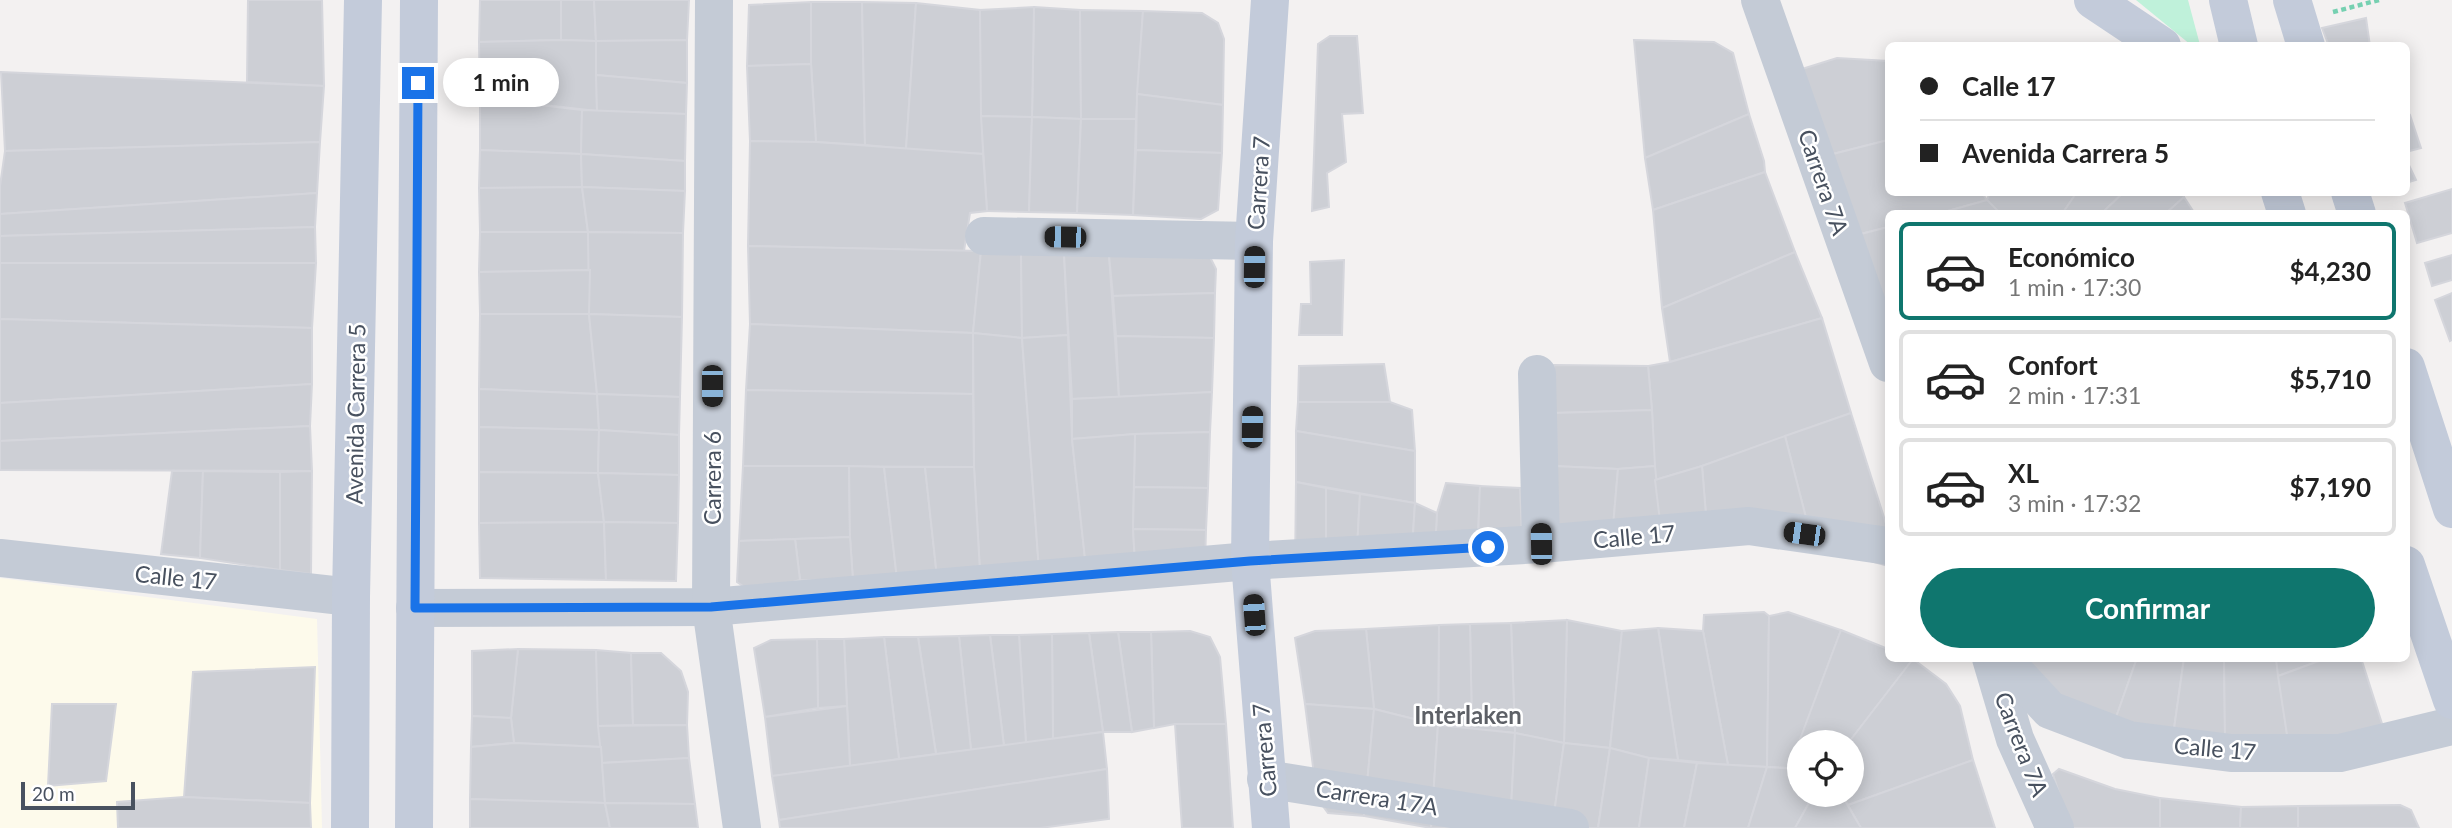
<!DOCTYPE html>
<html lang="es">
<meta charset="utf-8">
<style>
:root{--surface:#fff;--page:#f2f2f2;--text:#222;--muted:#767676;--line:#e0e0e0;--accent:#0f766e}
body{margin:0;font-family:Lato,sans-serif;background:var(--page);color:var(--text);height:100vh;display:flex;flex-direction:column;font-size:26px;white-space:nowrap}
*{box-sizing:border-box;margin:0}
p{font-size:23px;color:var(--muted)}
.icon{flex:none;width:38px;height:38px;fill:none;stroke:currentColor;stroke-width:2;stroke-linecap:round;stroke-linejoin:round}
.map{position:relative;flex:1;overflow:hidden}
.details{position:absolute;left:1885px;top:210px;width:525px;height:452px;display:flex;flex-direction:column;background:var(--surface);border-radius:10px;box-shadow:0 4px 18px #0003}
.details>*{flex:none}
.hud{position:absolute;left:1885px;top:42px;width:525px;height:154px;border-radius:10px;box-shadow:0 4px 18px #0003;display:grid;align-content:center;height:154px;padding:0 35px;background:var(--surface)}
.tools{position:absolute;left:1787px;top:730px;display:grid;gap:14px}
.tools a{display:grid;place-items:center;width:77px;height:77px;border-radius:50%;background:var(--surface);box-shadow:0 4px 18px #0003;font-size:35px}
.scale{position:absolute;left:21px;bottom:18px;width:114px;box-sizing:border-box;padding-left:7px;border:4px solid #48515f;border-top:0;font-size:19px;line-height:24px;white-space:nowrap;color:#48515f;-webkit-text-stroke:5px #fff;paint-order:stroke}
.end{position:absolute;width:32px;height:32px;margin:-16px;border:9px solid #1a73e8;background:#fff;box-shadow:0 0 0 4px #fff}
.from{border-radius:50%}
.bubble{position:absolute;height:49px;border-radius:24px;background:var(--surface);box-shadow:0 4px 18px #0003;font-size:23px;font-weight:700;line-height:49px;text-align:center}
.car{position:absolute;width:21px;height:42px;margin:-21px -10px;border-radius:9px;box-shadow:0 0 5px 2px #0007;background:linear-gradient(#222 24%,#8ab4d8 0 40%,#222 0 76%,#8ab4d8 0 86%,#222 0)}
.hud b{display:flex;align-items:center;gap:24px;height:66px;font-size:26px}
.hud b+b{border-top:2px solid var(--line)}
.hud i{width:18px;height:18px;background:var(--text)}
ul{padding:12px 0 0;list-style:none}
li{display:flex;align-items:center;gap:21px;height:98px;margin:0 14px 10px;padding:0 21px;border:4px solid var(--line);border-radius:10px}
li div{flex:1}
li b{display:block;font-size:26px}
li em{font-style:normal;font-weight:700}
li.selected{border-color:var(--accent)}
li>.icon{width:63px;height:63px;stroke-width:1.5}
.primary-button{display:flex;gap:14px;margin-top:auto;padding:14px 35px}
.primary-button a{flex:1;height:80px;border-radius:42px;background:var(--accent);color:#fff;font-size:28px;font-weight:700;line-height:80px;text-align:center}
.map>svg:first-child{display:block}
.commercial{fill:#fdfaeb}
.green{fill:#bff1da}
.building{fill:#cdcfd5;stroke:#d5d6dc;stroke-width:2}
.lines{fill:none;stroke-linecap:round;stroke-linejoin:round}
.path{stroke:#76d0b1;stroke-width:4.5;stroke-dasharray:5 3.5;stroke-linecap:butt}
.minor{stroke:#c4cbd6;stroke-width:38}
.tertiary{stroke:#c4cbd6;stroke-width:38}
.secondary{stroke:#c3cbda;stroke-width:38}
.route{stroke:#1a73e8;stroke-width:9}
.labels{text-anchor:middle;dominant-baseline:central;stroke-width:5;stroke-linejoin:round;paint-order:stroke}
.street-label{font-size:23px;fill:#48515f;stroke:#fff}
.neighbourhood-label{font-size:24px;font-weight:bold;fill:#5d6066;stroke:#fff}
</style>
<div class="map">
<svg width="2452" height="828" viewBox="0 0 2452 828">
<rect width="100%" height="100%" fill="#f3f1f1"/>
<polygon class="commercial" points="0,578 317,619 322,828 0,828"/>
<polygon class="green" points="2136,0 2188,0 2200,45 2191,45"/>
<g class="building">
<polygon points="248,0 322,0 324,86 247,82"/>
<polygon points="480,0 561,0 561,40 479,42"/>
<polygon points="561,0 594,0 596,41 561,40"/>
<polygon points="594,0 689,0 687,40 596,41"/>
<polygon points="811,2 811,64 747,66 749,5"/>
<polygon points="811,2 862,2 865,145 816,142 811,64"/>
<polygon points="862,2 916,3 906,149 865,145"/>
<polygon points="916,3 980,10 983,154 906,149"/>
<polygon points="1034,7 1080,10 1081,119 1032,117"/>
<polygon points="1034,7 1032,117 981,116 980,10"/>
<polygon points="1080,10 1143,11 1136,119 1081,119"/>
<polygon points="1143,11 1202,13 1218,23 1224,39 1223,105 1137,94"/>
<polygon points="2366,18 2370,46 2329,46 2322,28"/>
<polygon points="1330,36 1357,36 1363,113 1342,114 1346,162 1327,173 1329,207 1312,211 1318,44"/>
<polygon points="561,40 596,41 597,111 480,98 479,42"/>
<polygon points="687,40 687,83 596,75 596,41"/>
<polygon points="1634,40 1714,42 1733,53 1749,114 1645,158"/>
<polygon points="1837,58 1888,61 1888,140 1829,155 1799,70"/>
<polygon points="811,64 816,142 750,141 747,66"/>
<polygon points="1,72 324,86 320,142 5,151"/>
<polygon points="596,75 687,83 686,114 597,111"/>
<polygon points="1137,94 1223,105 1222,153 1136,150"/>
<polygon points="480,98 582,110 581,154 480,150"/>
<polygon points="582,110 686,114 685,161 581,154"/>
<polygon points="1749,114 1764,161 1765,172 1653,210 1645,158"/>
<polygon points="2410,115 2421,148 2406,152 2406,116"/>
<polygon points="981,116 1032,117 1029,212 987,211"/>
<polygon points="1032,117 1081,119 1077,213 1029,212"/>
<polygon points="1081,119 1136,119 1133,215 1077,213"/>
<polygon points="1888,140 1888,192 1981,192 1987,200 1937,214 1888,214 1888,227 1857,235 1829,155"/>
<polygon points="750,141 816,142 983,154 987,211 970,213 964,251 748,246"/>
<polygon points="320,142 317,193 0,214 0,186 5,151"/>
<polygon points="480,150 581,154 582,187 479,188"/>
<polygon points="1136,150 1222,153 1218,210 1201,219 1133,215"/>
<polygon points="581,154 685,161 685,191 582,187"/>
<polygon points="2406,159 2416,180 2406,183"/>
<polygon points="1765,172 1795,252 1662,308 1653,210"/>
<polygon points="582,187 588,232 480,232 479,188"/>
<polygon points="582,187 685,191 683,233 588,232"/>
<polygon points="2452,189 2452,233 2417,243 2405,203"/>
<polygon points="1990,192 2077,192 2062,214 2001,214 1987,200"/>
<polygon points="2077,192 2124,192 2101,214 2062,214"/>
<polygon points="2124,192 2182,192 2184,197 2165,214 2101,214"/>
<polygon points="2124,192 2182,192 2184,197 2165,214 2101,214"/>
<polygon points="317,193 315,227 0,236 0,214"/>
<polygon points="2184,197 2195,214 2165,214"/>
<polygon points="1987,200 2001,214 1937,214"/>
<polygon points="315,227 316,263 0,263 0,236"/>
<polygon points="1888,227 1888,316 1857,235"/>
<polygon points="480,232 588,232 590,270 479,272"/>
<polygon points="588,232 683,233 682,317 589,314"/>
<polygon points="748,246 981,251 973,333 750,324"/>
<polygon points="981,251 1021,252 1022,338 973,333"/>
<polygon points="1021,252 1064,254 1068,335 1022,338"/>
<polygon points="1795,252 1822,318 1670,362 1662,308"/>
<polygon points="1064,254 1109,255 1119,397 1072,399"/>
<polygon points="1109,255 1210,257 1216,269 1215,293 1113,296"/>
<polygon points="2452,255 2452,280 2432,286 2425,263"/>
<polygon points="1344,260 1342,335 1299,335 1301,304 1311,304 1310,262"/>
<polygon points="0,263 316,263 312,328 0,319"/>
<polygon points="590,270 589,314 480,314 479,272"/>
<polygon points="1215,293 1214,338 1116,336 1113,296"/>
<polygon points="2452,293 2452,340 2450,341 2435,300"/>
<polygon points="480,314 589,314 597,394 479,389"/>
<polygon points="589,314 682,317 680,397 597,394"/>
<polygon points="1822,318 1851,413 1702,466 1655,480 1652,410 1648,366 1670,362"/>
<polygon points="0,319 312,328 312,384 0,403"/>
<polygon points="750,324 973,333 973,394 746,390"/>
<polygon points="973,333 1022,338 1039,570 980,572 974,467"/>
<polygon points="1068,335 1072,439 1086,568 1039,570 1022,338"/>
<polygon points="1116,336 1214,338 1212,392 1119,397"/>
<polygon points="1384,364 1390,402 1298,402 1299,366"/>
<polygon points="1554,365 1648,366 1652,410 1554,413"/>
<polygon points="312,384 310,426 0,441 0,403"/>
<polygon points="479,389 597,394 599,430 479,427"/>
<polygon points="746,390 973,394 974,467 743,466"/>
<polygon points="1212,392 1210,432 1135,434 1072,439 1072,399"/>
<polygon points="597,394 680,397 679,435 599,430"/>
<polygon points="1298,402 1390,402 1412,410 1415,451 1296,431"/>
<polygon points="1652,410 1655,466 1618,469 1553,466 1554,413"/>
<polygon points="1851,413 1888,530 1888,566 1813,545 1785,436"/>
<polygon points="310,426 312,471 0,470 0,441"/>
<polygon points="479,427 599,430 598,473 479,472"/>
<polygon points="599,430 679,435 679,475 598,473"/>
<polygon points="1296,431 1415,451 1415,503 1296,482"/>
<polygon points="1210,432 1208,488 1134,487 1135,434"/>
<polygon points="1135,434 1133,529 1135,562 1086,568 1072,439"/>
<polygon points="1785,436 1813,545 1708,540 1702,466"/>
<polygon points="743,466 849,466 850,537 739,541"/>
<polygon points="849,466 884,467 897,579 853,581 850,537"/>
<polygon points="1553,466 1618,469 1611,550 1552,558"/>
<polygon points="1655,466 1663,546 1611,550 1618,469"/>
<polygon points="1702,466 1708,540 1663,546 1655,480"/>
<polygon points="884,467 925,467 937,577 897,579"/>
<polygon points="925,467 974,467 980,572 937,577"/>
<polygon points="172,471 203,471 200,558 161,554"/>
<polygon points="203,471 280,472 280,570 200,558"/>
<polygon points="312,471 311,574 280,570 280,472"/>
<polygon points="479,472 598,473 604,522 479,523"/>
<polygon points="598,473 679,475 678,523 604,522"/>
<polygon points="1296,482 1326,488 1326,569 1295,570"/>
<polygon points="1446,483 1480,486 1477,563 1434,565 1437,513"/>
<polygon points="1480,486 1520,488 1523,561 1477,563"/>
<polygon points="1134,487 1208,488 1206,530 1133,529"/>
<polygon points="1326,488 1360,494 1356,567 1326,569"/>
<polygon points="1360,494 1415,503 1411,565 1356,567"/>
<polygon points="1415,503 1437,513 1434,565 1411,565"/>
<polygon points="604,522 606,580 480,578 479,523"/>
<polygon points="604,522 678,523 676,581 606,580"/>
<polygon points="1133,529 1206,530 1205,563 1135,562"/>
<polygon points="850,537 853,581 800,580 795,539"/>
<polygon points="795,539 800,580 753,593 737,582 739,541"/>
<polygon points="1764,612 1769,616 1767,767 1728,765 1703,631 1704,615"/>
<polygon points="1788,612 1841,630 1790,768 1767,767 1769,616"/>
<polygon points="1567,620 1622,631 1610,748 1564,743"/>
<polygon points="1567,620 1564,743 1515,733 1511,623"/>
<polygon points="1511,623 1515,733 1472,729 1470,624"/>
<polygon points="1470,624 1472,729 1438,725 1439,625"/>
<polygon points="1439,625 1438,725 1374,709 1366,629"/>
<polygon points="1658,628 1703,631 1728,765 1678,760"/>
<polygon points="1658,628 1678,760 1649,758 1610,748 1622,631"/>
<polygon points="1366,629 1374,709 1305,704 1295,638 1315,631"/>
<polygon points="1841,630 1888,649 1888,658 1913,659 1849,742 1799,742"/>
<polygon points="1190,631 1210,637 1220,657 1226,724 1175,724 1154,728 1151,632"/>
<polygon points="1118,632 1151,632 1154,728 1132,732"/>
<polygon points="1118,632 1132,732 1103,732 1089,633"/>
<polygon points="1089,633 1103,732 1053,739 1052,634"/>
<polygon points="1052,634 1053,739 1026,743 1019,635"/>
<polygon points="990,635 1019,635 1026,743 1004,746"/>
<polygon points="990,635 1004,746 971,750 959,636"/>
<polygon points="959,636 971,750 936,754 918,637"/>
<polygon points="884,637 918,637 936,754 899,759"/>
<polygon points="884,637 899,759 850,766 844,639"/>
<polygon points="817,639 844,639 847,706 818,708"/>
<polygon points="817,639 818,708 765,717 754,648 771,640"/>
<polygon points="518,649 596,650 601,747 514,743 511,718"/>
<polygon points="518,649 511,718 472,716 472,651"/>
<polygon points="596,650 631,653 633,725 598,726"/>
<polygon points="631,653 661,653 681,671 688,692 687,725 633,725"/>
<polygon points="2013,658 2137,658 2114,723 2061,702"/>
<polygon points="2137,658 2184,658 2173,736 2114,723"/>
<polygon points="2184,658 2224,658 2225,736 2173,736"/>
<polygon points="2224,658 2276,658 2288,741 2225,736"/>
<polygon points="2276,658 2327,658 2278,676"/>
<polygon points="2327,658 2361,658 2384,730 2288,741 2278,676"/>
<polygon points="1913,659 1946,684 1960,706 1973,760 1848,805 1841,794 1852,794 1852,742 1849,742"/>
<polygon points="315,667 310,803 184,797 193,672"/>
<polygon points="52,704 116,704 106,781 48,786"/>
<polygon points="1305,704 1374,709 1364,816 1328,813 1317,798"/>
<polygon points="847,706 850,766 772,776 765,717"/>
<polygon points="1374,709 1438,725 1431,828 1364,816"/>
<polygon points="472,716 511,718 514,743 471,747"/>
<polygon points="1175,724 1226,724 1233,828 1182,828"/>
<polygon points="687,725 689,758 602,763 598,726"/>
<polygon points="1438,725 1515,733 1510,828 1431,828"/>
<polygon points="1103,732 1107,769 779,820 772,776"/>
<polygon points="1515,733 1564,743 1552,828 1510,828"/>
<polygon points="514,743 601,747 605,803 470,799 471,747"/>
<polygon points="1564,743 1610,748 1598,828 1552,828"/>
<polygon points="1799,743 1799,769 1790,768"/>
<polygon points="1610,748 1649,758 1639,828 1598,828"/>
<polygon points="689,758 695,804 605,803 602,763"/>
<polygon points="1649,758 1697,763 1684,828 1639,828"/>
<polygon points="1973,760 1995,828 1861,828 1848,805"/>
<polygon points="1697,763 1767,767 1748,828 1684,828"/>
<polygon points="1767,767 1799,769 1799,794 1814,794 1795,828 1748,828"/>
<polygon points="1107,769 1109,819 1040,828 780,828 779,820"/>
<polygon points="2059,769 2115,789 2160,798 2160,828 2070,828 2053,774"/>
<polygon points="1814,794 1841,794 1861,828 1795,828"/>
<polygon points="184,797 310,803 311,828 118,828 117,802"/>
<polygon points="2160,798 2241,807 2240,828 2160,828"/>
<polygon points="470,799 605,803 610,828 470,828"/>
<polygon points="605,803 695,804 698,828 610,828"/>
<polygon points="2400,805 2411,810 2419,828 2298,828 2298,806"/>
<polygon points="2298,806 2298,828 2240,828 2241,807"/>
</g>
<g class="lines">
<polyline class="path" points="2333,12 2379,0"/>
<g class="minor">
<polyline points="1760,0 1888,363"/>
<polyline points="984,236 1254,241"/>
<polyline points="1537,374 1541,544"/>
<polyline points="0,558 351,597"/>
<polyline points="415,608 711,607 1250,561 1541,544 1749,526 1888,546"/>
<polyline points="1991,658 2015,739 2055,828"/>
<polyline points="2002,658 2050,710 2129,740 2231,753 2340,753 2452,726"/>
<polyline points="1266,779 1570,828"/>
</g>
<polyline class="tertiary" points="714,0 711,607 742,828"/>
<g class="secondary">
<polyline points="1270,0 1254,241 1250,561 1271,828"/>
<polyline points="2093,0 2162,46"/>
<polyline points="2228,0 2239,46"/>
<polyline points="2292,0 2306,46"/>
<polyline points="2280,192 2287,214"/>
<polyline points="2350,192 2357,214"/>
<polyline points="2406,367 2452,509"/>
<polyline points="2406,565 2452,700"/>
<polyline points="350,828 351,597 363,0"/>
<polyline points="414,828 419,0"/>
</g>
</g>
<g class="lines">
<polyline class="route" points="418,83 415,608 711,607 1250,561 1488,547"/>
</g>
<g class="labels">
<g class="street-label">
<text transform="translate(1824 182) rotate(71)">Carrera 7A</text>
<text transform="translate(1258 183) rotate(-86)">Carrera 7</text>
<text transform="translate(355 414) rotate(-89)">Avenida Carrera 5</text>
<text transform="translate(712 478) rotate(-90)">Carrera 6</text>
<text transform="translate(1634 536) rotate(-5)">Calle 17</text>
<text transform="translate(176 577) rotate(6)">Calle 17</text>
<text transform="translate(2022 744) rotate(69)">Carrera 7A</text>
<text transform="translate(2215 748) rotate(5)">Calle 17</text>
<text transform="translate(1264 750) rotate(-95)">Carrera 7</text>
<text transform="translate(1377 797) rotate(9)">Carrera 17A</text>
</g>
<g class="neighbourhood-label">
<text x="1468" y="714">Interlaken</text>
</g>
</g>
</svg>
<div class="tools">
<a><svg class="icon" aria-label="locate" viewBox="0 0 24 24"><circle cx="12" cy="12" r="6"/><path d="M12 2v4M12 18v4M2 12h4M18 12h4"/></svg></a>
</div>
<div class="scale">20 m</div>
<i class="end from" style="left:1488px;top:547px"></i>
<i class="end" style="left:418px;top:83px"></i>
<div class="bubble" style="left:443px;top:58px;width:116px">1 min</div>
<i class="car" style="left:1065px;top:237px;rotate:271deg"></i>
<i class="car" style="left:1254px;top:267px;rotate:1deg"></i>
<i class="car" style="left:712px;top:386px;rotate:180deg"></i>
<i class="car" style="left:1252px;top:427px;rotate:1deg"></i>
<i class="car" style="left:1804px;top:534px;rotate:278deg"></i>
<i class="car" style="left:1541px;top:544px;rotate:359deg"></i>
<i class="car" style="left:1254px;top:615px;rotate:356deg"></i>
<div class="hud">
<b><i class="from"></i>Calle 17</b>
<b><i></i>Avenida Carrera 5</b>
</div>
<section class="details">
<ul>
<li class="selected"><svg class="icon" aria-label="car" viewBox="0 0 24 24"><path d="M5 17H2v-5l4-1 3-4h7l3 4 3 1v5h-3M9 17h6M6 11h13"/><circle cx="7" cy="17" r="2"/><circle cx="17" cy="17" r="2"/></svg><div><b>Económico</b><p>1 min · 17:30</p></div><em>$4,230</em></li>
<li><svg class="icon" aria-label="car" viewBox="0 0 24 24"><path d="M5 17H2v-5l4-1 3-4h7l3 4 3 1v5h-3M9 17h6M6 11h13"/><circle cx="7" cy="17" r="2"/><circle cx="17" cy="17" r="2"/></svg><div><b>Confort</b><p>2 min · 17:31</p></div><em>$5,710</em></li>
<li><svg class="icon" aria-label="car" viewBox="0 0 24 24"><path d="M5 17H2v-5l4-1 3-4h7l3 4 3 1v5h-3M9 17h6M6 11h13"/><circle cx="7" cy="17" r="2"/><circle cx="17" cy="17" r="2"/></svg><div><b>XL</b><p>3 min · 17:32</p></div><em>$7,190</em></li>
</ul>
<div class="primary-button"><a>Confirmar</a></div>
</section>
</div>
